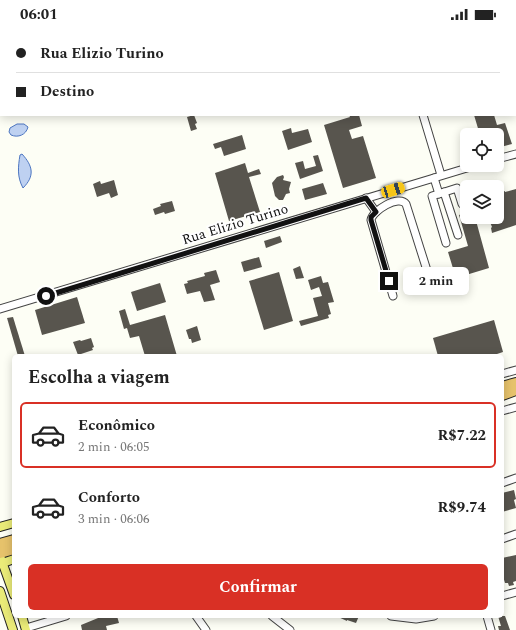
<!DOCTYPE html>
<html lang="pt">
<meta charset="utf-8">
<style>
:root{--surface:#fff;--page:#f6f6f6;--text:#222;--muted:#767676;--line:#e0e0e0;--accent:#d93025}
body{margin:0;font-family:Spectral,serif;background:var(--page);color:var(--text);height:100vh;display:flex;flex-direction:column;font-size:15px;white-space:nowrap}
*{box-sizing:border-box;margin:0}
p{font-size:13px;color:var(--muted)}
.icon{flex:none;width:22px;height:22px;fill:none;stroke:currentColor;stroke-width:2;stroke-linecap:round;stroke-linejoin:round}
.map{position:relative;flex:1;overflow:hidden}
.drawer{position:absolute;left:12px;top:326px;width:492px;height:264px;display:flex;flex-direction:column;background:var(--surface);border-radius:6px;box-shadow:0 2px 10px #0003}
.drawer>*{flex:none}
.guide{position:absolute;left:0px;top:0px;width:516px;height:88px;box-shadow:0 2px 10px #0003;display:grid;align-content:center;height:88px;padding:0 16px;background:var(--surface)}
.buttons{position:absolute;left:460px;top:100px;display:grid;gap:8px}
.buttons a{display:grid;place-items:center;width:44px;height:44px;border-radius:6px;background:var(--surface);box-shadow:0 2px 10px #0003;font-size:20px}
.end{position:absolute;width:18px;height:18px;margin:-9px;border:5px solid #111;background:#fff;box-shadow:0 0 0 2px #fff}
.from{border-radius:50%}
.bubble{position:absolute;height:28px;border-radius:6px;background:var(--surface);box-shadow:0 2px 10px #0003;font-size:13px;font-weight:700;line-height:28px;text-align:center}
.car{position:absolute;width:12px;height:24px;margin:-12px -6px;border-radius:5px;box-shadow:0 0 3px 1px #0007;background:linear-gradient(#f5c518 24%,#345 0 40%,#f5c518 0 76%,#345 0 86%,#f5c518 0)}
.guide b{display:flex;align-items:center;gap:14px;height:38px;font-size:15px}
.guide b+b{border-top:1px solid var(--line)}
.guide i{width:10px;height:10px;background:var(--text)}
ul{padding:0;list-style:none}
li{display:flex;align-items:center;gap:12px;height:66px;margin:0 8px 6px;padding:0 8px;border:2px solid transparent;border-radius:6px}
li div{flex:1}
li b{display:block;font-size:15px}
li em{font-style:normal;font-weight:700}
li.selected{border-color:var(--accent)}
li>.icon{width:36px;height:36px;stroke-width:1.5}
h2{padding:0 16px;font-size:18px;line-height:48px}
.action{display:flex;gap:8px;margin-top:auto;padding:8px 16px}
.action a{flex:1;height:46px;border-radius:6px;background:var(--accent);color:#fff;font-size:16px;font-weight:700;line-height:46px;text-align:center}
.status{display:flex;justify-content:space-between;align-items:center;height:28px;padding:0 20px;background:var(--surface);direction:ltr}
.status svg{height:11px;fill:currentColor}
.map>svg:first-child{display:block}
.water{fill:#bed1f1;stroke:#4d76c1}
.building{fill:#58554e}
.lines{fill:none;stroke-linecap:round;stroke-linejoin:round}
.minor-casing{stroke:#444;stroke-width:9}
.major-casing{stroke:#222;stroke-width:10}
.highway-casing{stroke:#222;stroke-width:12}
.minor{stroke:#fff;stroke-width:7}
.major{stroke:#eaeb78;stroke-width:8}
.highway{stroke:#e6c26b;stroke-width:10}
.route{stroke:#111;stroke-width:5}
.labels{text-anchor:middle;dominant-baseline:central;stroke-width:4;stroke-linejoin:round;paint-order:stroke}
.street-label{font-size:14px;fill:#111;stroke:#fff}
</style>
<div class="status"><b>06:01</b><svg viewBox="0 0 49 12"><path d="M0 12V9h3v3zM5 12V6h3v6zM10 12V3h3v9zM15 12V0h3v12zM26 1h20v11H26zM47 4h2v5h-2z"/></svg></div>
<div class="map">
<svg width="516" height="602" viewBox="0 0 516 602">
<rect width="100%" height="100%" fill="#fdfef5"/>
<g class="water">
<path d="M17,96H24L28,99C26,107 18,110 11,107L9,104L10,100Z"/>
<path d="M22,126C33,138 35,148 23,160C17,149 18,139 20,127Z"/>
</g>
<g class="building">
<polygon points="194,87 197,95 195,96 197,101 191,103 187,89"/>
<polygon points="349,87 359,87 362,98 349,102 352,111 363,108 376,150 343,160 324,97 350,89"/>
<polygon points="474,87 494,87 497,97 505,95 512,116 497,120 497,107 480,107"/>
<polygon points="291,100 292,105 308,101 312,114 288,122 282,103"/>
<polygon points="242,107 246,121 224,128 221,119 215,121 213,116"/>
<polygon points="318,127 323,143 300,151 295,135 303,133 305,141 316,138 313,128"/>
<polygon points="245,135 248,145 259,141 261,146 249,149 260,184 229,193 215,145"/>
<polygon points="283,147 284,149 283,152 291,154 289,161 290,165 286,166 283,172 279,172 275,168 272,155 277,149"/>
<polygon points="114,152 118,167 111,170 109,165 97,169 93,156 100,153 101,156"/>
<polygon points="323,155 327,166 305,172 302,161"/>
<polygon points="516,161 516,197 492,205 491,200 492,199 488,189 497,189 497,166 505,163 505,164"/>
<polygon points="172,173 175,183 165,186 164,184 155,187 153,181 161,178 160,176"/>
<polygon points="464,185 465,188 467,187 467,189 475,189 489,240 456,250 448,224 468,218 459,187"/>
<polygon points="280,208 282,214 266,220 264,213"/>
<polygon points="259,229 262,239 244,244 241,234"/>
<polygon points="300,238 304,250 296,251 293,241"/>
<polygon points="216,242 220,254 210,257 215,272 204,274 200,263 187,266 184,256 188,255 187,253 205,248 204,245"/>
<polygon points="279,244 293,293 264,302 249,253"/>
<polygon points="321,248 323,255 328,254 334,274 328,275 331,286 328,287 329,290 301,298 299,293 318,288 313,270 322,268 319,259 311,262 308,252"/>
<polygon points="160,255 166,274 137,283 131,264"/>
<polygon points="77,269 85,295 42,307 35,282"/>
<polygon points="125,281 130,297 165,287 177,328 145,328 139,308 130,310 127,300 124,301 119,283"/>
<polygon points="13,289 25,328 18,328 7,290"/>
<polygon points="494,292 503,324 491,328 438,328 433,310"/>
<polygon points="197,298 201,312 192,315 191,311 189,311 186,302"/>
<polygon points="91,310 94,319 92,320 93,322 78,327 73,314 80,312 81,313"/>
<polygon points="514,462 516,471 514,472 516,480 502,484 502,465"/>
<polygon points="516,527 516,553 513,554 514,557 509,558 508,555 505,555 502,545 502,530"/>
<polygon points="103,588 117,588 119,595 106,598 107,602 82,602 81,597"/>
<polygon points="336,588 359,588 356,595 347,592 347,593"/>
<polygon points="498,588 505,588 510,602 499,602 498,598 501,598"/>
</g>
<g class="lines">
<defs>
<g id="minor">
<polyline points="10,0 10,1"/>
<polyline points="230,0 231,1"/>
<polyline points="274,0 274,1"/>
<polyline points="314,0 314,1"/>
<polyline points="355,0 355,1"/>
<polyline points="397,0 397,1"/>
<polyline points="23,1 26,0"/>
<polyline points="239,1 242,0"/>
<polyline points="515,5 516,8"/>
<polyline points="0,8 1,7"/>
<polyline points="0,74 1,73"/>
<polyline points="423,87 441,147"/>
<polyline points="497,131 516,126"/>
<polyline points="434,150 439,166"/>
<polyline points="444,164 458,207"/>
<polyline points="366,170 376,184"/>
<polyline points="446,215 432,168 457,160 462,176"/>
<path d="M393,268L371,192C372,183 399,166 406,176L431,255"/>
<polyline points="0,281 477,137"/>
<polyline points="502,346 516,342"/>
<polyline points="502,383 516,379"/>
<polyline points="502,455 516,450"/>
<polyline points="502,511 516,506"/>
<polyline points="502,568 516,564"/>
<polyline points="196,588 206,602"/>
<polyline points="272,588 290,602"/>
<polyline points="391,588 416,591 434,588"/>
<polyline points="487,588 491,602"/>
<polyline points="26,600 66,588"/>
</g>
<g id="major">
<polyline points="0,499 14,495"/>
<polyline points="0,528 14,567"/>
<polyline points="0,536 14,531"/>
<polyline points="0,563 13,602"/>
<polyline points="22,588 26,602"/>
</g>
<g id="highway">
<polyline points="502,359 516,355"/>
<polyline points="502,367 516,362"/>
<polyline points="0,516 14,512"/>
<polyline points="0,525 14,521"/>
</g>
</defs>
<use href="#minor" class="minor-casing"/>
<use href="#major" class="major-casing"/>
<use href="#highway" class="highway-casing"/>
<use href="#minor" class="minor"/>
<use href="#major" class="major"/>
<use href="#highway" class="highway"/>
</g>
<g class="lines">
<polyline class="route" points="46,268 366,170 376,184 371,189 371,192 389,253"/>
</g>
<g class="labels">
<g class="street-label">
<text transform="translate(235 196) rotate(-17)">Rua Elizio Turino</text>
</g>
</g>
</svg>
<div class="buttons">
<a><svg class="icon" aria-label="locate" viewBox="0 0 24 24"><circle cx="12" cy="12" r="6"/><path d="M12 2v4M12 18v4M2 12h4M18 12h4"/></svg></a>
<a><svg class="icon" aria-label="layers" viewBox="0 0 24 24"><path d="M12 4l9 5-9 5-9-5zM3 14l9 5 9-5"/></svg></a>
</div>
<i class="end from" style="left:46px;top:268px"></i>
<i class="end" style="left:389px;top:253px"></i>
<div class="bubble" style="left:403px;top:239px;width:66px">2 min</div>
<i class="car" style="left:393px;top:162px;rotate:73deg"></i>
<div class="guide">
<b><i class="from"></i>Rua Elizio Turino</b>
<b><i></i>Destino</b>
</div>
<section class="drawer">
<h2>Escolha a viagem</h2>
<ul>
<li class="selected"><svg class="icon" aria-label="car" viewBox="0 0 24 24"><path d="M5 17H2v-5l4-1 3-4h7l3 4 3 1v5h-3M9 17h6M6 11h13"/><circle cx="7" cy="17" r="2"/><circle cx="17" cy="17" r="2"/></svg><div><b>Econômico</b><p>2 min · 06:05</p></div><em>R$7.22</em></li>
<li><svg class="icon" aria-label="car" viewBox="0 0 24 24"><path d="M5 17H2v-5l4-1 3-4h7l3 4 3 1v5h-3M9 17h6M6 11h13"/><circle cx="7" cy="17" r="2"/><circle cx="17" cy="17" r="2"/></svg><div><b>Conforto</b><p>3 min · 06:06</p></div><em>R$9.74</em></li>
</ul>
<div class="action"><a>Confirmar</a></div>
</section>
</div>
